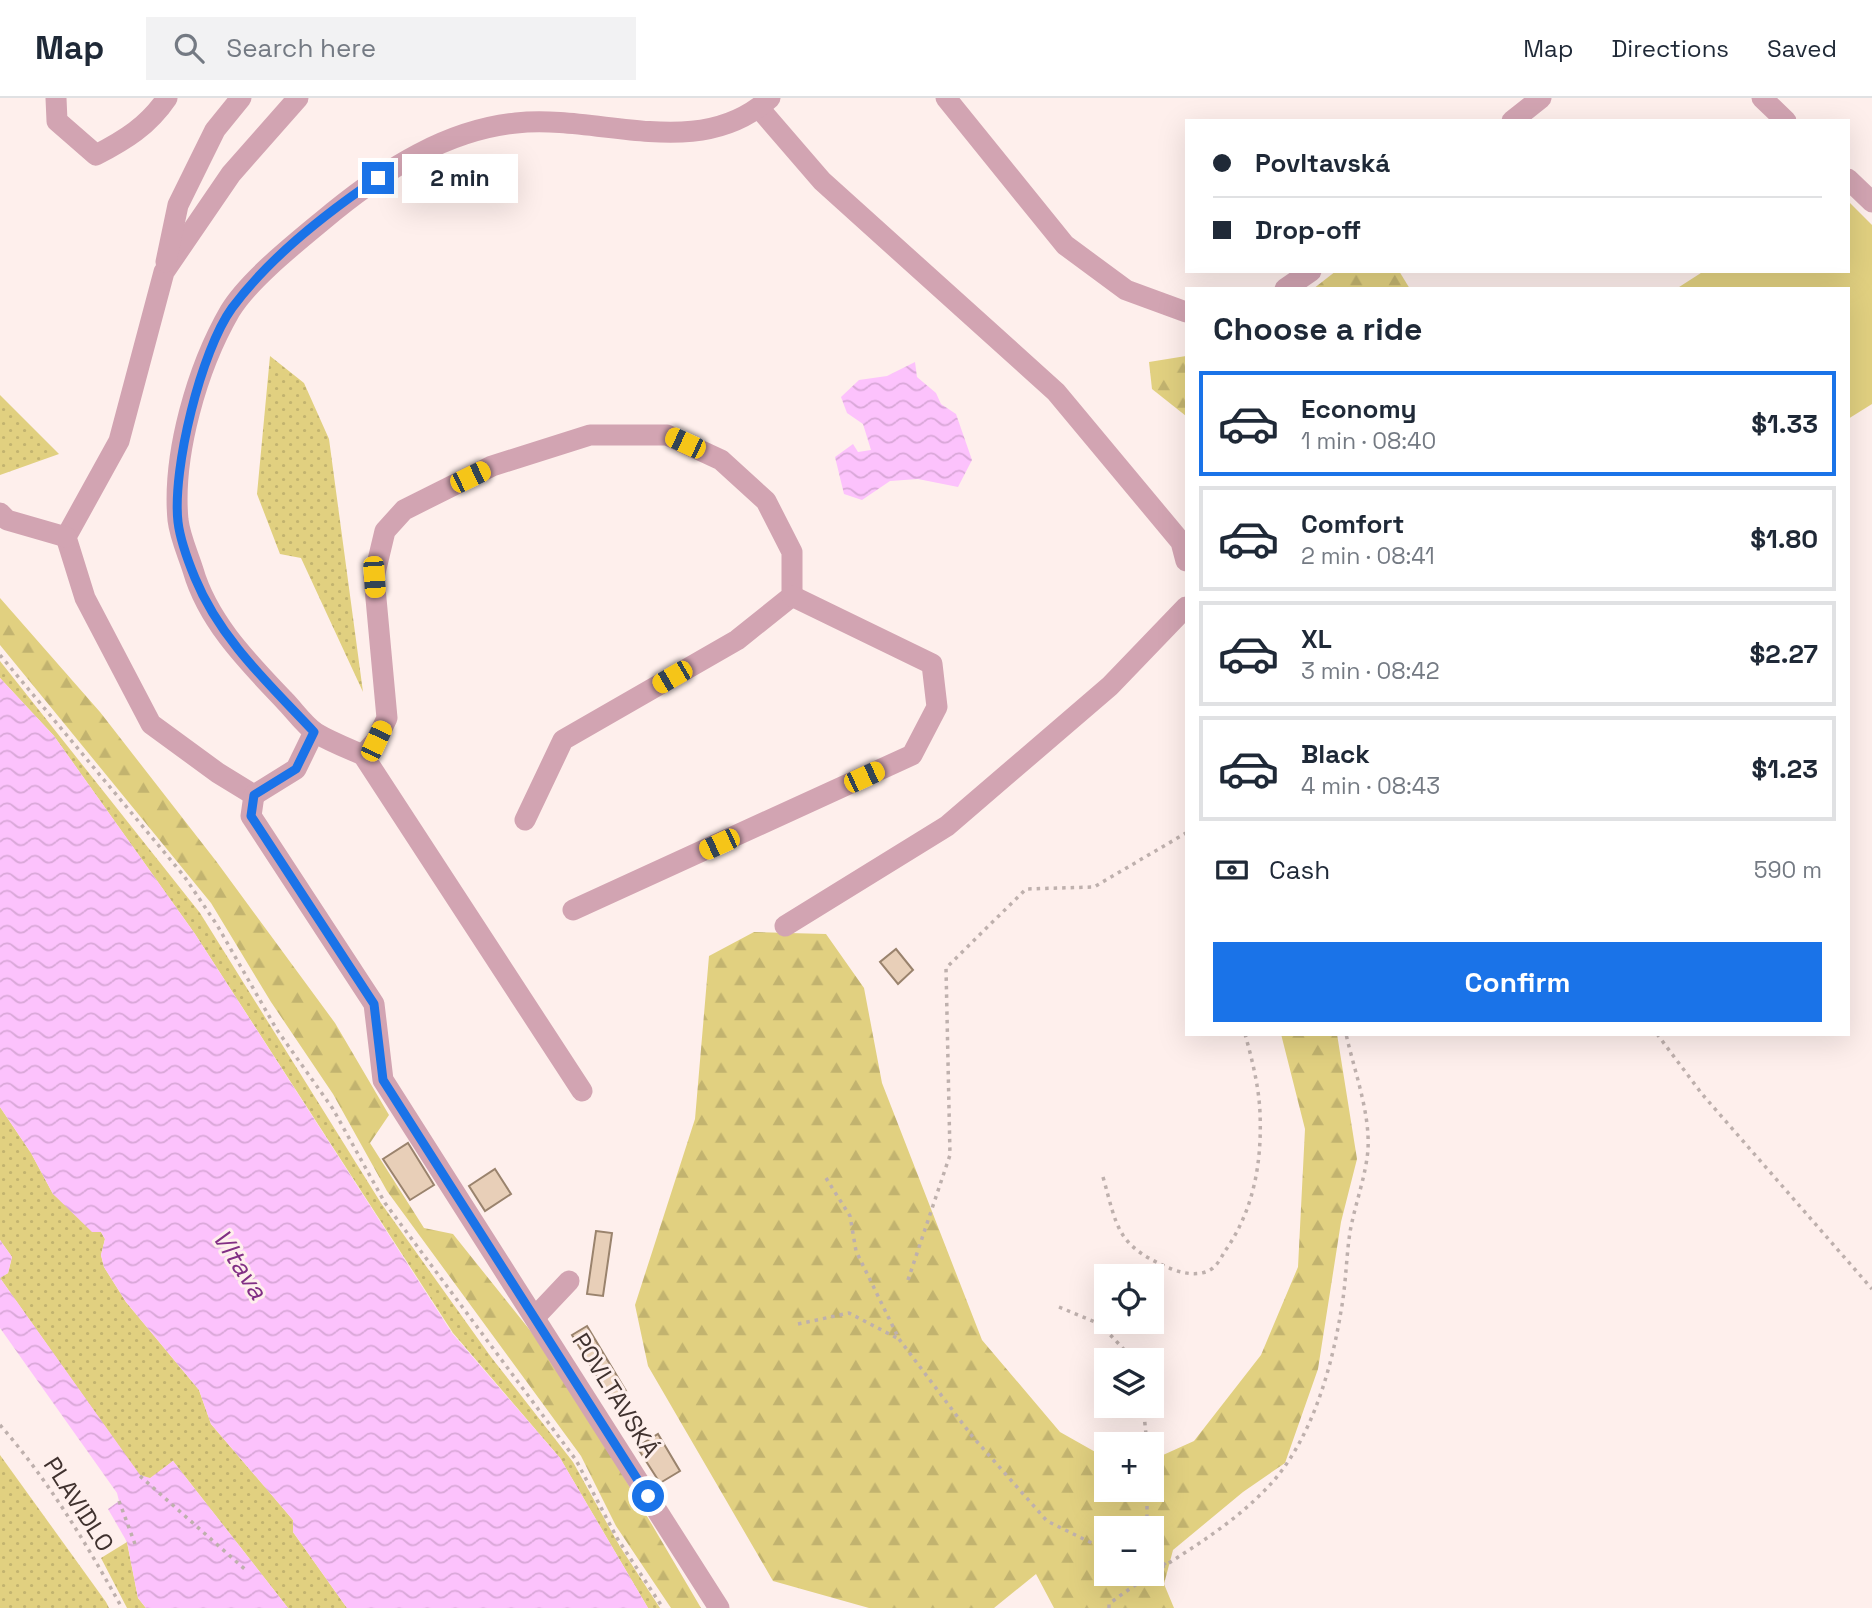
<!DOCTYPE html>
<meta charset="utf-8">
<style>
:root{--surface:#fff;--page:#f2f2f3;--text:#1f2937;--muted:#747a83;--line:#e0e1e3;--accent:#1a73e8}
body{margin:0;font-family:"Space Grotesk",sans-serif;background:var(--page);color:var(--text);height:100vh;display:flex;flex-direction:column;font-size:26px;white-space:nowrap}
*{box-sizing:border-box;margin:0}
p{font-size:23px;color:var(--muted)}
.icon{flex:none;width:38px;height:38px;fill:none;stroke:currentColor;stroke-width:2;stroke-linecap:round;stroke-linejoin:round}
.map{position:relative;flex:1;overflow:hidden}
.side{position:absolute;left:1185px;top:189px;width:665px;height:749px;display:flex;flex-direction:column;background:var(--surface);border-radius:0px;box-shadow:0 7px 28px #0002}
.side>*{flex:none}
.guide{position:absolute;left:1185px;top:21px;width:665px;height:154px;border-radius:0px;box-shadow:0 7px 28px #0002;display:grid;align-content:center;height:154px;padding:0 28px;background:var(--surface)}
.tools{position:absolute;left:1094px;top:1166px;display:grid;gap:14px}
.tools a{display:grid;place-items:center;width:70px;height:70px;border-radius:0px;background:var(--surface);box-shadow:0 7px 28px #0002;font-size:35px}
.end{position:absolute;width:32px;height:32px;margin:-16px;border:9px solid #1a73e8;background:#fff;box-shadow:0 0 0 4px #fff}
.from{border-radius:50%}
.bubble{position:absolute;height:49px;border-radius:0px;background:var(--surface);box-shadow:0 7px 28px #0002;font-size:23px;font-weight:800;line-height:49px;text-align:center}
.car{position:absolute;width:21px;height:42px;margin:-21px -10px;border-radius:9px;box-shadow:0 0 5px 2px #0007;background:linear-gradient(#f5c518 24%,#345 0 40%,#f5c518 0 76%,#345 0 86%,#f5c518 0)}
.guide b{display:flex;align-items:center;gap:24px;height:66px;font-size:26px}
.guide b+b{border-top:2px solid var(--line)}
.guide i{width:18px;height:18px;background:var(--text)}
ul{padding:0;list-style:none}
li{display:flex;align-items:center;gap:21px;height:105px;margin:0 14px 10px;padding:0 14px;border:4px solid var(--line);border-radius:0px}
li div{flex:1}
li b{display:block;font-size:26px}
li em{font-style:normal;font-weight:800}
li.current{border-color:var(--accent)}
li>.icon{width:63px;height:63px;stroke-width:1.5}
h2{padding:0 28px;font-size:32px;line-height:84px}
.pay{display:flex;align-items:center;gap:18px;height:77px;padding:0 28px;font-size:26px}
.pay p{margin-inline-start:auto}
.button{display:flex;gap:14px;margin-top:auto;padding:14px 28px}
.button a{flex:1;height:80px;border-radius:0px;background:var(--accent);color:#fff;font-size:28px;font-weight:800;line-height:80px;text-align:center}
header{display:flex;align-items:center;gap:42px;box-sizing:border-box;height:98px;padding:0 35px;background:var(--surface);border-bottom:2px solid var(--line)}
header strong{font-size:33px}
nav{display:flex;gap:38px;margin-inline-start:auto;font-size:24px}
.search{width:490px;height:63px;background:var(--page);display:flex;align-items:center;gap:18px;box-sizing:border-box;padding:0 24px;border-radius:0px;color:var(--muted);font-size:26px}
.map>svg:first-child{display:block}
.grass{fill:url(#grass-dots)}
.forest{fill:url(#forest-firs);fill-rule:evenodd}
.garden{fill:#e1d080}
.water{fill:url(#water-waves)}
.building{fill:#e8cfb8;stroke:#9a836d;stroke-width:2}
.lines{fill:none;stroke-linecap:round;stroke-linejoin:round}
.path{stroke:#beb0ad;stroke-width:3.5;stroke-dasharray:3.5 5;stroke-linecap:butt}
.minor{stroke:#d2a4b2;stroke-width:21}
.route{stroke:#1a73e8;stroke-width:9}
.labels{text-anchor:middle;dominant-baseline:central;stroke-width:6;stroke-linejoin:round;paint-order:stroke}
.street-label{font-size:24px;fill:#40322f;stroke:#feefec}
.water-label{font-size:26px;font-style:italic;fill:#812f84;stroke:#feefec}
</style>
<header>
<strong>Map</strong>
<div class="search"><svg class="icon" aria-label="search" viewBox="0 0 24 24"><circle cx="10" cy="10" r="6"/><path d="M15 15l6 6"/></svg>Search here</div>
<nav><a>Map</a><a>Directions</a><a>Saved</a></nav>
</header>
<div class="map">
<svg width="1872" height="1510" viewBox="0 0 1872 1510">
<defs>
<pattern id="grass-dots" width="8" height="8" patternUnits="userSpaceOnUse" patternTransform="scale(1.75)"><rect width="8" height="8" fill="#e1d080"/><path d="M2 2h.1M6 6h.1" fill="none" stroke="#c2b36f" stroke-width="1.8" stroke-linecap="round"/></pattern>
<pattern id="forest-firs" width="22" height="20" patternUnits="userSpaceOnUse" patternTransform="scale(1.75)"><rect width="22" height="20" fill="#e1d080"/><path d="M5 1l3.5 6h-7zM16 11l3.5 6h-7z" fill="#c2b36f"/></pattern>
<pattern id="water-waves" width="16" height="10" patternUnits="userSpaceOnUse" patternTransform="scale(1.75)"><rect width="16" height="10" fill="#fcc2fc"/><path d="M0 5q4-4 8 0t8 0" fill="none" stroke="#d9a7d8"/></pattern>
</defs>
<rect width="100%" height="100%" fill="#feefec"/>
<g class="grass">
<polygon points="270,258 304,285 329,341 363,594 301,460 280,456 257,396"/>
<polygon points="0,297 59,356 0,377"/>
<polygon points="0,563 200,815 381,1105 491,1259 573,1364 619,1447 660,1510 648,1510 560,1360 453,1235 195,836 54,638 0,580"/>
<polygon points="0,1009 31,1055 53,1096 101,1134 105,1141 101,1157 104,1169 126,1204 199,1292 211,1326 293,1422 293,1434 347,1510 288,1510 173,1363 150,1381 140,1378 0,1180 8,1175 12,1159 0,1142"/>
<polygon points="0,1357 106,1504 109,1510 0,1510"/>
<polygon points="127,1444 138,1500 146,1510 127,1510 101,1460"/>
</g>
<g class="forest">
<polygon points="1336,173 1399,173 1410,191 1313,191"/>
<polygon points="1186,258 1186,318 1152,291 1149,264"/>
<polygon points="0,500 100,614 216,763 335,925 389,1017 370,1045 424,1130 453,1136 533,1236 618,1369 701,1510 671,1510 616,1428 581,1358 387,1093 333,996 271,904 211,805 0,547"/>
<path d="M754,834L826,836L864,890L882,985L982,1242L1060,1334L1106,1360V1391H1152V1362L1194,1343L1261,1257L1298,1169L1305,1031L1281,936H1337L1357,1061L1341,1124L1318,1271L1285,1365L1243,1394L1173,1452L1164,1486L1174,1510H1054L1036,1476L994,1510H869L773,1483L648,1268L635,1207L695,1021L709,858ZM1106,1430H1152V1475H1106Z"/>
</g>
<polygon class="garden" points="1848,103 1872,127 1872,306 1848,321 1848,191 1676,191 1704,173 1848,173"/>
<g class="water">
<polygon points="915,264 917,279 936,295 941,306 956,316 972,362 958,389 918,381 890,383 862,402 844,396 835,359 853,346 858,354 871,352 863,326 847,315 841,299 859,282 887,278"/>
<polygon points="0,580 54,638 195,836 452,1235 560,1360 648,1510 347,1510 293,1434 293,1422 211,1326 199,1292 126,1204 104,1169 101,1157 105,1141 101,1134 92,1134 53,1096 31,1055 0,1009"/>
<polygon points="0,1142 12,1159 8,1175 0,1180 140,1377 150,1380 173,1363 288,1510 146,1510 138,1500 127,1444 108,1411 119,1403 117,1395 0,1230"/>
</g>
<g class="building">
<polygon points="896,851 913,872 898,886 880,864"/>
<polygon points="408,1045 434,1087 410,1102 383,1061"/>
<polygon points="495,1071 511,1096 485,1113 469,1088"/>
<polygon points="596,1133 612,1135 603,1198 587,1196"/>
<polygon points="587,1228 626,1293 612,1302 572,1237"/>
<polygon points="658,1336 680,1373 660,1385 637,1349"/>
</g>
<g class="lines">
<g class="path">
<polyline points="0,557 184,778 217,827 277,932 333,1011 385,1105 576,1362 617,1440 663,1510"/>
<polyline points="1657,936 1702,996 1872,1191"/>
<path d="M1103,1079C1117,1128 1116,1147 1167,1169C1180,1175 1200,1180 1213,1170C1218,1166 1222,1158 1225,1153C1254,1112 1262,1064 1260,1015C1259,989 1252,961 1245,936"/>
<polyline points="826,1080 850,1118 856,1153 899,1241 972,1338 1047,1423 1106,1452"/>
<polyline points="908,1182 950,1057 946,870 1026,791 1094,789 1186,735"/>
<polyline points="1059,1209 1100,1226 1134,1262"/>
<polyline points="798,1226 849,1215 897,1240"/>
<polyline points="1143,1307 1147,1346"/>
<path d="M0,1327C49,1383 86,1445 122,1510"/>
<polyline points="140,1378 248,1474"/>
<polyline points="1147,1391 1147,1430"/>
<polyline points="119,1403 135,1446"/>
<polyline points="1152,1452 1166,1468"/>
<polyline points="1133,1475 1141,1482"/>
<path d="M1109,1510V1506C1161,1466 1220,1439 1266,1391C1310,1346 1331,1274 1341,1213C1346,1187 1346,1160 1350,1134C1355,1106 1366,1078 1368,1051C1370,1014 1354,972 1346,936"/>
</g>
<g class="minor">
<path d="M56,0L57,23L96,57C125,42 148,28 167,0"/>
<polyline points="298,0 231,76 164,174 119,343 66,439 85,500 151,626 218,675 254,697 296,671 314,634"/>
<polyline points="946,0 1065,147 1126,192 1186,214"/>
<polyline points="1762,0 1786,23"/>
<polyline points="759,10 822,83 1056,294 1181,444 1186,463"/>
<polyline points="1512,23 1541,0"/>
<polyline points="1848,81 1872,104"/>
<polyline points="166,164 178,107 215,32 241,0"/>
<polyline points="1285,191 1311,173"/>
<polyline points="0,415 7,422 66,439"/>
<polyline points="363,657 376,643 387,620 374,479 385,433 404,412 492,368 590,337 667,337 721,362 766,403 792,454 792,498 737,542 563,642 525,722"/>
<polyline points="254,697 251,718 374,906 383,982 719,1510"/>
<polyline points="573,812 912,657 937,609 932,566 792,498"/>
<polyline points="785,828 947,728 1110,588 1186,509"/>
<path d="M582,993L363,657C347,650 331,644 316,635C304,627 294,612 284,602C248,564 208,524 193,472C188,456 180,439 178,422C172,357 197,270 230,213C250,180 302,140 333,114C386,71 447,32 516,25C601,16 699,65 770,0"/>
<polyline points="535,1219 569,1183"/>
</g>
</g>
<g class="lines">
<path class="route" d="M378,80C326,115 269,160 232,210C201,253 172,371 178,424C180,441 188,463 195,480C220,541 269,586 314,634L296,671L254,697L251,718L374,906L383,982L648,1398"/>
</g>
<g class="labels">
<g class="street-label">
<text transform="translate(616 1297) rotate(58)">POVLTAVSKÁ</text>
<text transform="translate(79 1406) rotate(57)">PLAVIDLO</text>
</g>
<g class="water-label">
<text transform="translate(240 1166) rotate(57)">Vltava</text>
</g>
</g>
</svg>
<div class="tools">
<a><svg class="icon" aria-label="locate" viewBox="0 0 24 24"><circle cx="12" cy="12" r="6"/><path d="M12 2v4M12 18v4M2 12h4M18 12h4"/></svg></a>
<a><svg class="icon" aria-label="layers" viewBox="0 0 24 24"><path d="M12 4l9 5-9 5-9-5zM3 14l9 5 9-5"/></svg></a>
<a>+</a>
<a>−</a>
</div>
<i class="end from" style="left:648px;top:1398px"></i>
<i class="end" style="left:378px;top:80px"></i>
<div class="bubble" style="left:402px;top:56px;width:116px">2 min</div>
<i class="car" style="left:685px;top:345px;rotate:295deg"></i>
<i class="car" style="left:470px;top:379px;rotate:64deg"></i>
<i class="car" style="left:374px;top:479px;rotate:176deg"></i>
<i class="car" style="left:672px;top:579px;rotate:240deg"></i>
<i class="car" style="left:376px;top:643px;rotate:25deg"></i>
<i class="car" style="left:864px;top:679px;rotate:65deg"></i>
<i class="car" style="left:719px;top:746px;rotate:245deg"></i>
<div class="guide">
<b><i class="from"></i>Povltavská</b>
<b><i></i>Drop-off</b>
</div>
<section class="side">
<h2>Choose a ride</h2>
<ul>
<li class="current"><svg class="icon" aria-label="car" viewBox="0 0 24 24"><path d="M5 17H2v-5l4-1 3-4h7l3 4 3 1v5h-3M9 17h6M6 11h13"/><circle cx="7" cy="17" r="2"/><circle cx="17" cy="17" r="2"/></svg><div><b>Economy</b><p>1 min · 08:40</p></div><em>$1.33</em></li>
<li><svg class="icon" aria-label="car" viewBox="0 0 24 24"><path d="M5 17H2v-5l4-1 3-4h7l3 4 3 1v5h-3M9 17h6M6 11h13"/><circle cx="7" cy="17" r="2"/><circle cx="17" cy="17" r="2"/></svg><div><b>Comfort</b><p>2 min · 08:41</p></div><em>$1.80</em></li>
<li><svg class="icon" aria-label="car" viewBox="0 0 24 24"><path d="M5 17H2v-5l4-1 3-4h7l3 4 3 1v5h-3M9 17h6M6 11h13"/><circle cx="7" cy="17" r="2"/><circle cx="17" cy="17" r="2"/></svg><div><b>XL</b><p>3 min · 08:42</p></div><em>$2.27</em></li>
<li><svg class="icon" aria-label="car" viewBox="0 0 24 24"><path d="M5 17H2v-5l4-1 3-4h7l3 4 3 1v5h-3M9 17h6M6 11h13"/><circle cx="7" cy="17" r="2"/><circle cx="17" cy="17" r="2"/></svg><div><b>Black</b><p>4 min · 08:43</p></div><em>$1.23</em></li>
</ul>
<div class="pay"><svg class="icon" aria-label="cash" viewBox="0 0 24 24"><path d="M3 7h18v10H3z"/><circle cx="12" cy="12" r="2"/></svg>Cash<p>590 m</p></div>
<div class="button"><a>Confirm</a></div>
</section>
</div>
